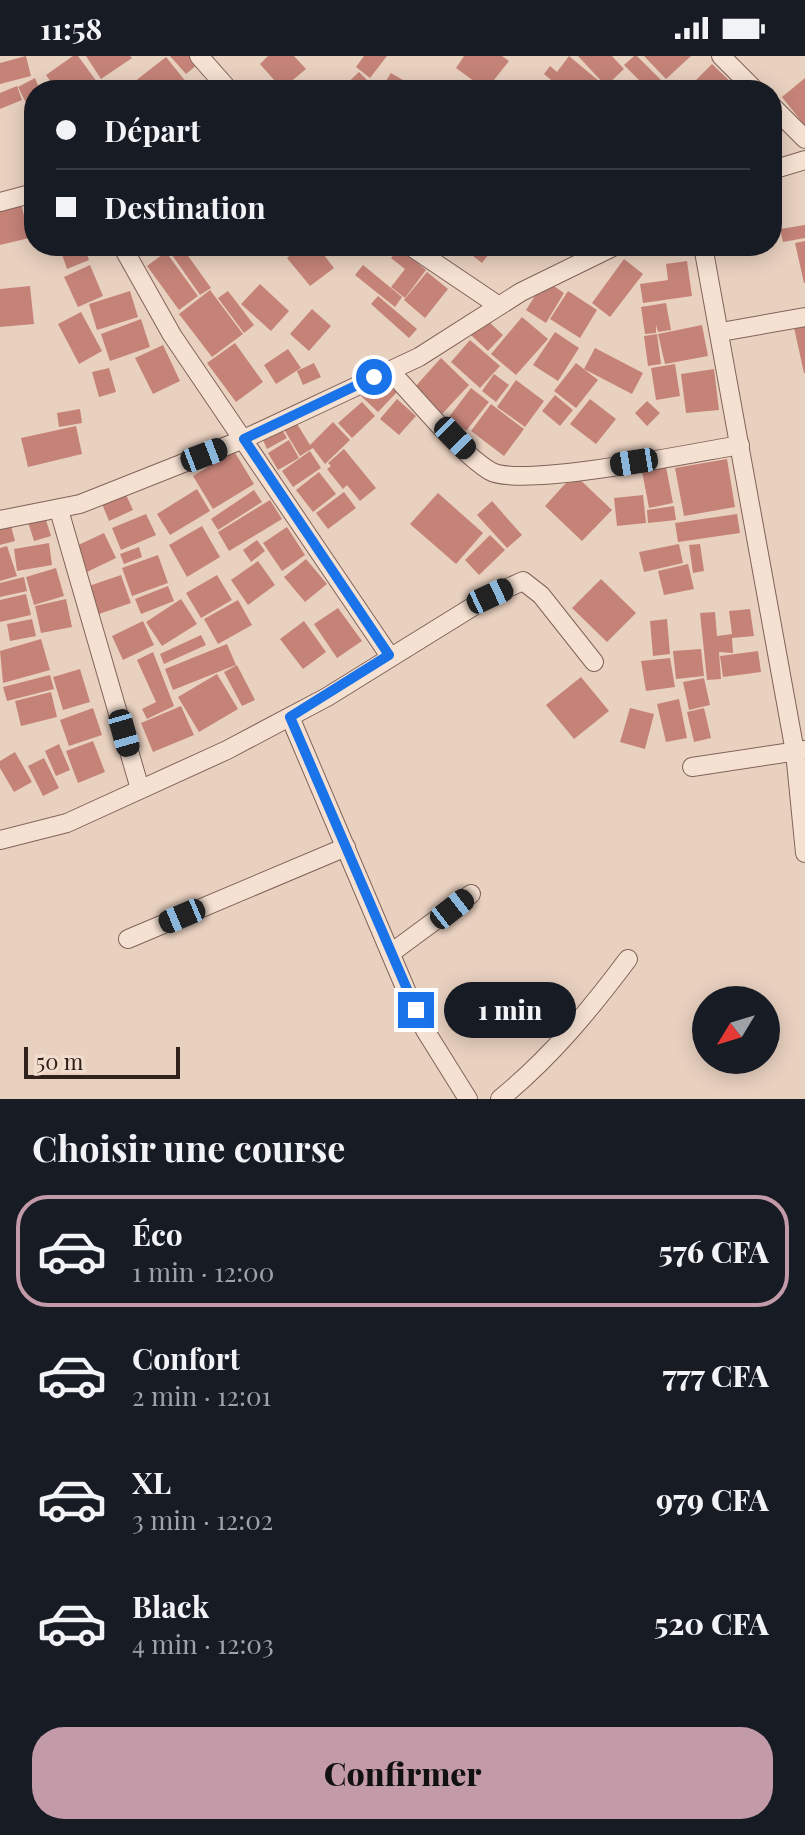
<!DOCTYPE html>
<html lang="fr">
<meta charset="utf-8">
<style>
:root{--surface:#171b24;--page:#20242c;--text:#f1f3f6;--muted:#9ea1a6;--line:#363941;--accent:#c39aa8}
body{margin:0;font-family:"Playfair Display",serif;background:var(--page);color:var(--text);height:100vh;display:flex;flex-direction:column;font-size:30px;white-space:nowrap}
*{box-sizing:border-box;margin:0}
p{font-size:26px;color:var(--muted)}
.icon{flex:none;width:44px;height:44px;fill:none;stroke:currentColor;stroke-width:2;stroke-linecap:round;stroke-linejoin:round}
.map{position:relative;height:1043px;overflow:hidden}
.panel{display:flex;flex-direction:column;background:var(--surface);flex:1}
.panel>*{flex:none}
.banner{position:absolute;left:24px;top:24px;width:758px;height:176px;border-radius:32px;box-shadow:0 4px 20px #0003;display:grid;align-content:center;height:176px;padding:0 32px;background:var(--surface)}
.needle{width:52px;rotate:232deg}
.tools{position:absolute;left:692px;top:930px;display:grid;gap:16px}
.tools a{display:grid;place-items:center;width:88px;height:88px;border-radius:50%;background:var(--surface);box-shadow:0 4px 20px #0003;font-size:40px}
.scale{position:absolute;left:24px;bottom:20px;width:156px;box-sizing:border-box;padding-left:8px;border:4px solid #31211c;border-top:0;font-size:22px;line-height:28px;white-space:nowrap;color:#31211c;-webkit-text-stroke:6px #f1ddce;paint-order:stroke}
.end{position:absolute;width:36px;height:36px;margin:-18px;border:10px solid #1a73e8;background:#fff;box-shadow:0 0 0 4px #fff}
.from{border-radius:50%}
.bubble{position:absolute;height:56px;border-radius:28px;background:var(--surface);box-shadow:0 4px 20px #0003;font-size:26px;font-weight:800;line-height:56px;text-align:center}
.car{position:absolute;width:24px;height:48px;margin:-24px -12px;border-radius:10px;box-shadow:0 0 6px 2px #0007;background:linear-gradient(#222 24%,#8ab4d8 0 40%,#222 0 76%,#8ab4d8 0 86%,#222 0)}
.banner b{display:flex;align-items:center;gap:28px;height:76px;font-size:30px}
.banner b+b{border-top:2px solid var(--line)}
.banner i{width:20px;height:20px;background:var(--text)}
ul{padding:0;list-style:none}
li{display:flex;align-items:center;gap:24px;height:112px;margin:0 16px 12px;padding:0 16px;border:4px solid transparent;border-radius:32px}
li div{flex:1}
li b{display:block;font-size:30px}
li em{font-style:normal;font-weight:800}
li.selected{border-color:var(--accent)}
li>.icon{width:72px;height:72px;stroke-width:1.5}
h2{padding:0 32px;font-size:36px;line-height:96px}
.action{display:flex;gap:16px;margin-top:auto;padding:16px 32px}
.action a{flex:1;height:92px;border-radius:32px;background:var(--accent);color:#111;font-size:32px;font-weight:800;line-height:92px;text-align:center}
.status{display:flex;justify-content:space-between;align-items:center;height:56px;padding:0 40px;background:var(--surface);direction:ltr}
.status svg{height:22px;fill:currentColor}
.map>svg:first-child{display:block}
.building{fill:#c58378}
.lines{fill:none;stroke-linecap:round;stroke-linejoin:round}
.minor-casing{stroke:#816359;stroke-width:20}
.minor{stroke:#f5e1d2;stroke-width:18}
.route{stroke:#1a73e8;stroke-width:10}
</style>
<div class="status"><b>11:58</b><svg viewBox="0 0 49 12"><path d="M0 12V9h3v3zM5 12V6h3v6zM10 12V3h3v9zM15 12V0h3v12zM26 1h20v11H26zM47 4h2v5h-2z"/></svg></div>
<div class="map">
<svg width="805" height="1043" viewBox="0 0 805 1043">
<rect width="100%" height="100%" fill="#e9d1c0"/>
<g class="building">
<polygon points="26,0 31,20 0,28 0,7"/>
<polygon points="73,0 78,0 97,26 86,34 57,34 46,19"/>
<polygon points="86,0 130,0 132,2 101,23"/>
<polygon points="170,0 190,0 198,8 186,18"/>
<polygon points="268,0 294,0 306,13 282,33 260,8"/>
<polygon points="364,0 387,0 370,22 356,11"/>
<polygon points="464,0 502,0 509,5 486,34 456,12"/>
<polygon points="569,0 606,31 603,34 563,34 544,18 550,10 557,16"/>
<polygon points="578,0 612,0 624,13 606,30"/>
<polygon points="634,0 637,0 671,34 649,34 624,9"/>
<polygon points="644,0 691,0 666,23"/>
<polygon points="166,1 187,27 178,34 140,34 134,26"/>
<polygon points="712,8 739,34 694,34 690,30"/>
<polygon points="359,16 372,29 367,34 340,34"/>
<polygon points="391,17 420,34 380,34"/>
<polygon points="35,22 40,34 34,34 34,63 18,31"/>
<polygon points="805,22 805,70 782,41"/>
<polygon points="17,30 22,44 0,53 0,37"/>
<polygon points="20,142 29,182 0,189 0,147"/>
<polygon points="805,169 805,182 783,186 780,173"/>
<polygon points="805,185 805,227 804,227 795,187"/>
<polygon points="59,190 84,190 89,204 67,213"/>
<polygon points="181,190 211,232 200,239 170,196"/>
<polygon points="302,190 317,190 334,212 310,230 287,202"/>
<polygon points="460,190 495,190 482,207"/>
<polygon points="399,192 426,214 405,242 391,231 405,213 391,202"/>
<polygon points="166,196 198,240 179,254 147,210"/>
<polygon points="624,203 643,218 610,261 592,247"/>
<polygon points="687,205 692,240 643,247 640,228 668,224 666,208"/>
<polygon points="90,209 103,240 78,251 64,221"/>
<polygon points="363,209 402,241 395,251 355,219"/>
<polygon points="427,216 448,233 425,262 404,244"/>
<polygon points="545,224 564,237 546,267 526,254"/>
<polygon points="260,228 289,255 271,275 241,248"/>
<polygon points="30,230 34,268 0,271 0,233"/>
<polygon points="210,234 243,278 212,301 179,258"/>
<polygon points="130,235 138,261 97,274 89,248"/>
<polygon points="228,235 254,269 244,277 218,242"/>
<polygon points="568,235 597,254 580,282 550,263"/>
<polygon points="378,240 417,273 409,282 371,248"/>
<polygon points="666,247 671,274 658,276 656,269 656,277 645,278 641,251"/>
<polygon points="312,253 331,270 309,295 290,278"/>
<polygon points="81,256 102,295 79,308 58,268"/>
<polygon points="522,261 548,283 516,319 491,298"/>
<polygon points="141,263 150,291 110,305 101,278"/>
<polygon points="486,263 503,279 488,295 471,279"/>
<polygon points="805,265 805,317 804,317 793,267"/>
<polygon points="702,269 708,300 665,308 658,278"/>
<polygon points="555,276 579,292 558,325 533,309"/>
<polygon points="657,278 661,308 648,310 644,280"/>
<polygon points="470,284 500,310 480,332 451,306"/>
<polygon points="235,287 263,326 236,346 207,307"/>
<polygon points="163,289 180,325 153,338 135,302"/>
<polygon points="595,292 643,317 632,338 584,313"/>
<polygon points="288,293 301,312 276,328 264,309"/>
<polygon points="441,302 469,329 442,358 414,332"/>
<polygon points="314,307 321,321 303,329 297,315"/>
<polygon points="576,307 598,324 576,352 554,335"/>
<polygon points="675,308 680,340 656,344 651,312"/>
<polygon points="109,312 116,336 99,341 92,316"/>
<polygon points="714,313 719,354 686,357 681,318"/>
<polygon points="494,318 509,329 496,346 482,335"/>
<polygon points="380,320 397,336 378,356 361,340"/>
<polygon points="516,324 544,345 525,371 497,351"/>
<polygon points="471,332 489,346 466,375 449,361"/>
<polygon points="555,339 573,354 560,370 542,355"/>
<polygon points="397,343 416,360 399,379 380,363"/>
<polygon points="590,343 616,363 596,388 570,368"/>
<polygon points="647,345 660,357 647,370 635,357"/>
<polygon points="362,346 375,360 352,382 338,367"/>
<polygon points="491,348 524,373 504,400 471,375"/>
<polygon points="80,353 82,367 59,371 57,357"/>
<polygon points="294,363 310,389 333,366 350,384 325,408 313,392 300,400 282,370"/>
<polygon points="76,370 82,398 28,411 21,382"/>
<polygon points="281,372 287,382 267,393 262,382"/>
<polygon points="289,384 299,402 278,414 268,397"/>
<polygon points="344,393 376,432 360,445 347,429 343,433 327,413 331,410 328,407"/>
<polygon points="234,395 254,428 213,453 193,420"/>
<polygon points="310,395 321,412 293,431 282,415"/>
<polygon points="727,403 735,451 684,460 675,412"/>
<polygon points="666,411 673,447 649,452 642,415"/>
<polygon points="319,416 336,438 313,456 296,434"/>
<polygon points="574,418 612,454 582,485 545,450"/>
<polygon points="123,432 133,454 109,465 100,443"/>
<polygon points="197,433 210,455 170,479 157,458"/>
<polygon points="254,434 262,446 218,474 211,463"/>
<polygon points="344,436 356,452 328,473 316,457"/>
<polygon points="438,437 483,477 456,508 410,468"/>
<polygon points="643,439 646,467 617,470 614,442"/>
<polygon points="270,444 282,463 229,495 218,476"/>
<polygon points="492,445 522,479 507,492 477,459"/>
<polygon points="674,450 676,464 648,467 647,454"/>
<polygon points="146,458 156,479 121,494 112,472"/>
<polygon points="737,458 740,477 678,486 675,467"/>
<polygon points="45,461 51,480 34,485 28,466"/>
<polygon points="10,466 15,485 0,489 0,468"/>
<polygon points="202,470 220,501 187,521 169,489"/>
<polygon points="287,471 305,499 282,515 263,487"/>
<polygon points="104,477 116,502 85,517 74,491"/>
<polygon points="490,479 505,494 479,519 465,504"/>
<polygon points="257,484 265,495 251,506 243,494"/>
<polygon points="49,487 52,509 17,515 14,493"/>
<polygon points="679,488 683,507 644,516 639,496"/>
<polygon points="700,488 704,515 693,517 689,489"/>
<polygon points="7,490 17,520 0,525 0,492"/>
<polygon points="139,491 142,501 124,508 120,498"/>
<polygon points="158,499 168,527 132,540 122,512"/>
<polygon points="306,503 327,528 305,546 284,521"/>
<polygon points="258,505 275,529 248,549 231,524"/>
<polygon points="688,508 694,533 664,539 658,515"/>
<polygon points="56,512 64,540 34,549 26,521"/>
<polygon points="121,519 131,547 96,559 86,531"/>
<polygon points="217,519 232,544 201,562 186,537"/>
<polygon points="24,521 27,535 0,541 0,527"/>
<polygon points="601,523 636,557 607,586 572,552"/>
<polygon points="168,530 174,545 141,558 135,543"/>
<polygon points="26,538 31,559 0,566 0,544"/>
<polygon points="66,543 72,571 41,577 35,550"/>
<polygon points="181,543 197,568 162,590 146,566"/>
<polygon points="238,544 252,569 218,588 204,563"/>
<polygon points="338,552 362,585 337,602 314,568"/>
<polygon points="750,553 754,580 732,582 733,597 719,596 721,623 707,624 700,557 715,556 717,580 732,578 729,555"/>
<polygon points="32,563 36,580 10,585 7,568"/>
<polygon points="667,563 670,598 653,600 650,565"/>
<polygon points="143,565 154,589 123,604 112,580"/>
<polygon points="304,565 326,596 303,613 280,583"/>
<polygon points="201,579 206,589 164,608 160,598"/>
<polygon points="41,583 50,614 3,627 0,595"/>
<polygon points="227,588 236,609 173,634 165,613"/>
<polygon points="701,593 704,620 676,623 673,595"/>
<polygon points="758,595 761,616 723,621 720,600"/>
<polygon points="153,596 174,650 147,663 142,653 156,646 137,604"/>
<polygon points="670,602 675,631 646,635 641,605"/>
<polygon points="237,609 255,644 242,650 224,616"/>
<polygon points="80,613 90,646 63,654 53,621"/>
<polygon points="217,618 238,653 199,676 178,641"/>
<polygon points="50,619 54,633 7,645 3,631"/>
<polygon points="581,621 609,655 574,683 546,649"/>
<polygon points="704,622 710,649 689,654 683,626"/>
<polygon points="51,636 57,661 21,670 15,645"/>
<polygon points="679,643 687,682 666,686 657,648"/>
<polygon points="181,650 194,679 153,696 141,667"/>
<polygon points="93,652 102,679 69,690 60,664"/>
<polygon points="630,652 654,658 645,693 620,686"/>
<polygon points="704,652 711,682 694,686 687,656"/>
<polygon points="93,685 105,716 78,727 66,695"/>
<polygon points="59,688 70,714 56,720 45,695"/>
<polygon points="15,696 32,726 14,736 0,712 0,705"/>
<polygon points="44,702 59,732 43,740 28,710"/>
</g>
<g class="lines">
<defs>
<g id="minor">
<polyline points="199,0 229,34"/>
<polyline points="721,0 755,34"/>
<polyline points="772,50 805,83"/>
<polyline points="772,114 805,104"/>
<polyline points="0,146 34,137"/>
<polyline points="122,190 172,279 389,599"/>
<polyline points="410,190 499,250"/>
<polyline points="703,190 795,696 805,797"/>
<polyline points="721,276 805,261"/>
<path d="M390,315C417,343 459,396 490,415C521,433 697,396 740,389"/>
<polyline points="59,454 140,733"/>
<polyline points="0,464 80,448 244,383 419,301 521,236 615,190"/>
<polyline points="290,661 406,934 425,974 468,1043"/>
<polyline points="692,711 805,694"/>
<polyline points="0,784 67,767 227,694 327,641 490,540 523,525 541,539 594,606"/>
<polyline points="128,883 346,791"/>
<polyline points="391,897 471,838"/>
<path d="M500,1043C551,1001 589,955 628,903"/>
</g>
</defs>
<use href="#minor" class="minor-casing"/>
<use href="#minor" class="minor"/>
</g>
<g class="lines">
<polyline class="route" points="374,321 244,383 389,599 290,661 416,954"/>
</g>
</svg>
<div class="tools">
<a><svg class="needle" viewBox="-14 -14 28 28"><path d="M0-13l5 13h-10z" fill="#e53935"/><path d="M0 13l5-13h-10z" fill="#9ea1a6"/></svg></a>
</div>
<div class="scale">50 m</div>
<i class="end from" style="left:374px;top:321px"></i>
<i class="end" style="left:416px;top:954px"></i>
<div class="bubble" style="left:444px;top:926px;width:132px">1 min</div>
<i class="car" style="left:455px;top:382px;rotate:136deg"></i>
<i class="car" style="left:204px;top:399px;rotate:69deg"></i>
<i class="car" style="left:634px;top:406px;rotate:261deg"></i>
<i class="car" style="left:490px;top:540px;rotate:65deg"></i>
<i class="car" style="left:124px;top:677px;rotate:164deg"></i>
<i class="car" style="left:452px;top:853px;rotate:52deg"></i>
<i class="car" style="left:182px;top:860px;rotate:247deg"></i>
<div class="banner">
<b><i class="from"></i>Départ</b>
<b><i></i>Destination</b>
</div>
</div>
<section class="panel">
<h2>Choisir une course</h2>
<ul>
<li class="selected"><svg class="icon" aria-label="car" viewBox="0 0 24 24"><path d="M5 17H2v-5l4-1 3-4h7l3 4 3 1v5h-3M9 17h6M6 11h13"/><circle cx="7" cy="17" r="2"/><circle cx="17" cy="17" r="2"/></svg><div><b>Éco</b><p>1 min · 12:00</p></div><em>576 CFA</em></li>
<li><svg class="icon" aria-label="car" viewBox="0 0 24 24"><path d="M5 17H2v-5l4-1 3-4h7l3 4 3 1v5h-3M9 17h6M6 11h13"/><circle cx="7" cy="17" r="2"/><circle cx="17" cy="17" r="2"/></svg><div><b>Confort</b><p>2 min · 12:01</p></div><em>777 CFA</em></li>
<li><svg class="icon" aria-label="car" viewBox="0 0 24 24"><path d="M5 17H2v-5l4-1 3-4h7l3 4 3 1v5h-3M9 17h6M6 11h13"/><circle cx="7" cy="17" r="2"/><circle cx="17" cy="17" r="2"/></svg><div><b>XL</b><p>3 min · 12:02</p></div><em>979 CFA</em></li>
<li><svg class="icon" aria-label="car" viewBox="0 0 24 24"><path d="M5 17H2v-5l4-1 3-4h7l3 4 3 1v5h-3M9 17h6M6 11h13"/><circle cx="7" cy="17" r="2"/><circle cx="17" cy="17" r="2"/></svg><div><b>Black</b><p>4 min · 12:03</p></div><em>520 CFA</em></li>
</ul>
<div class="action"><a>Confirmer</a></div>
</section>
